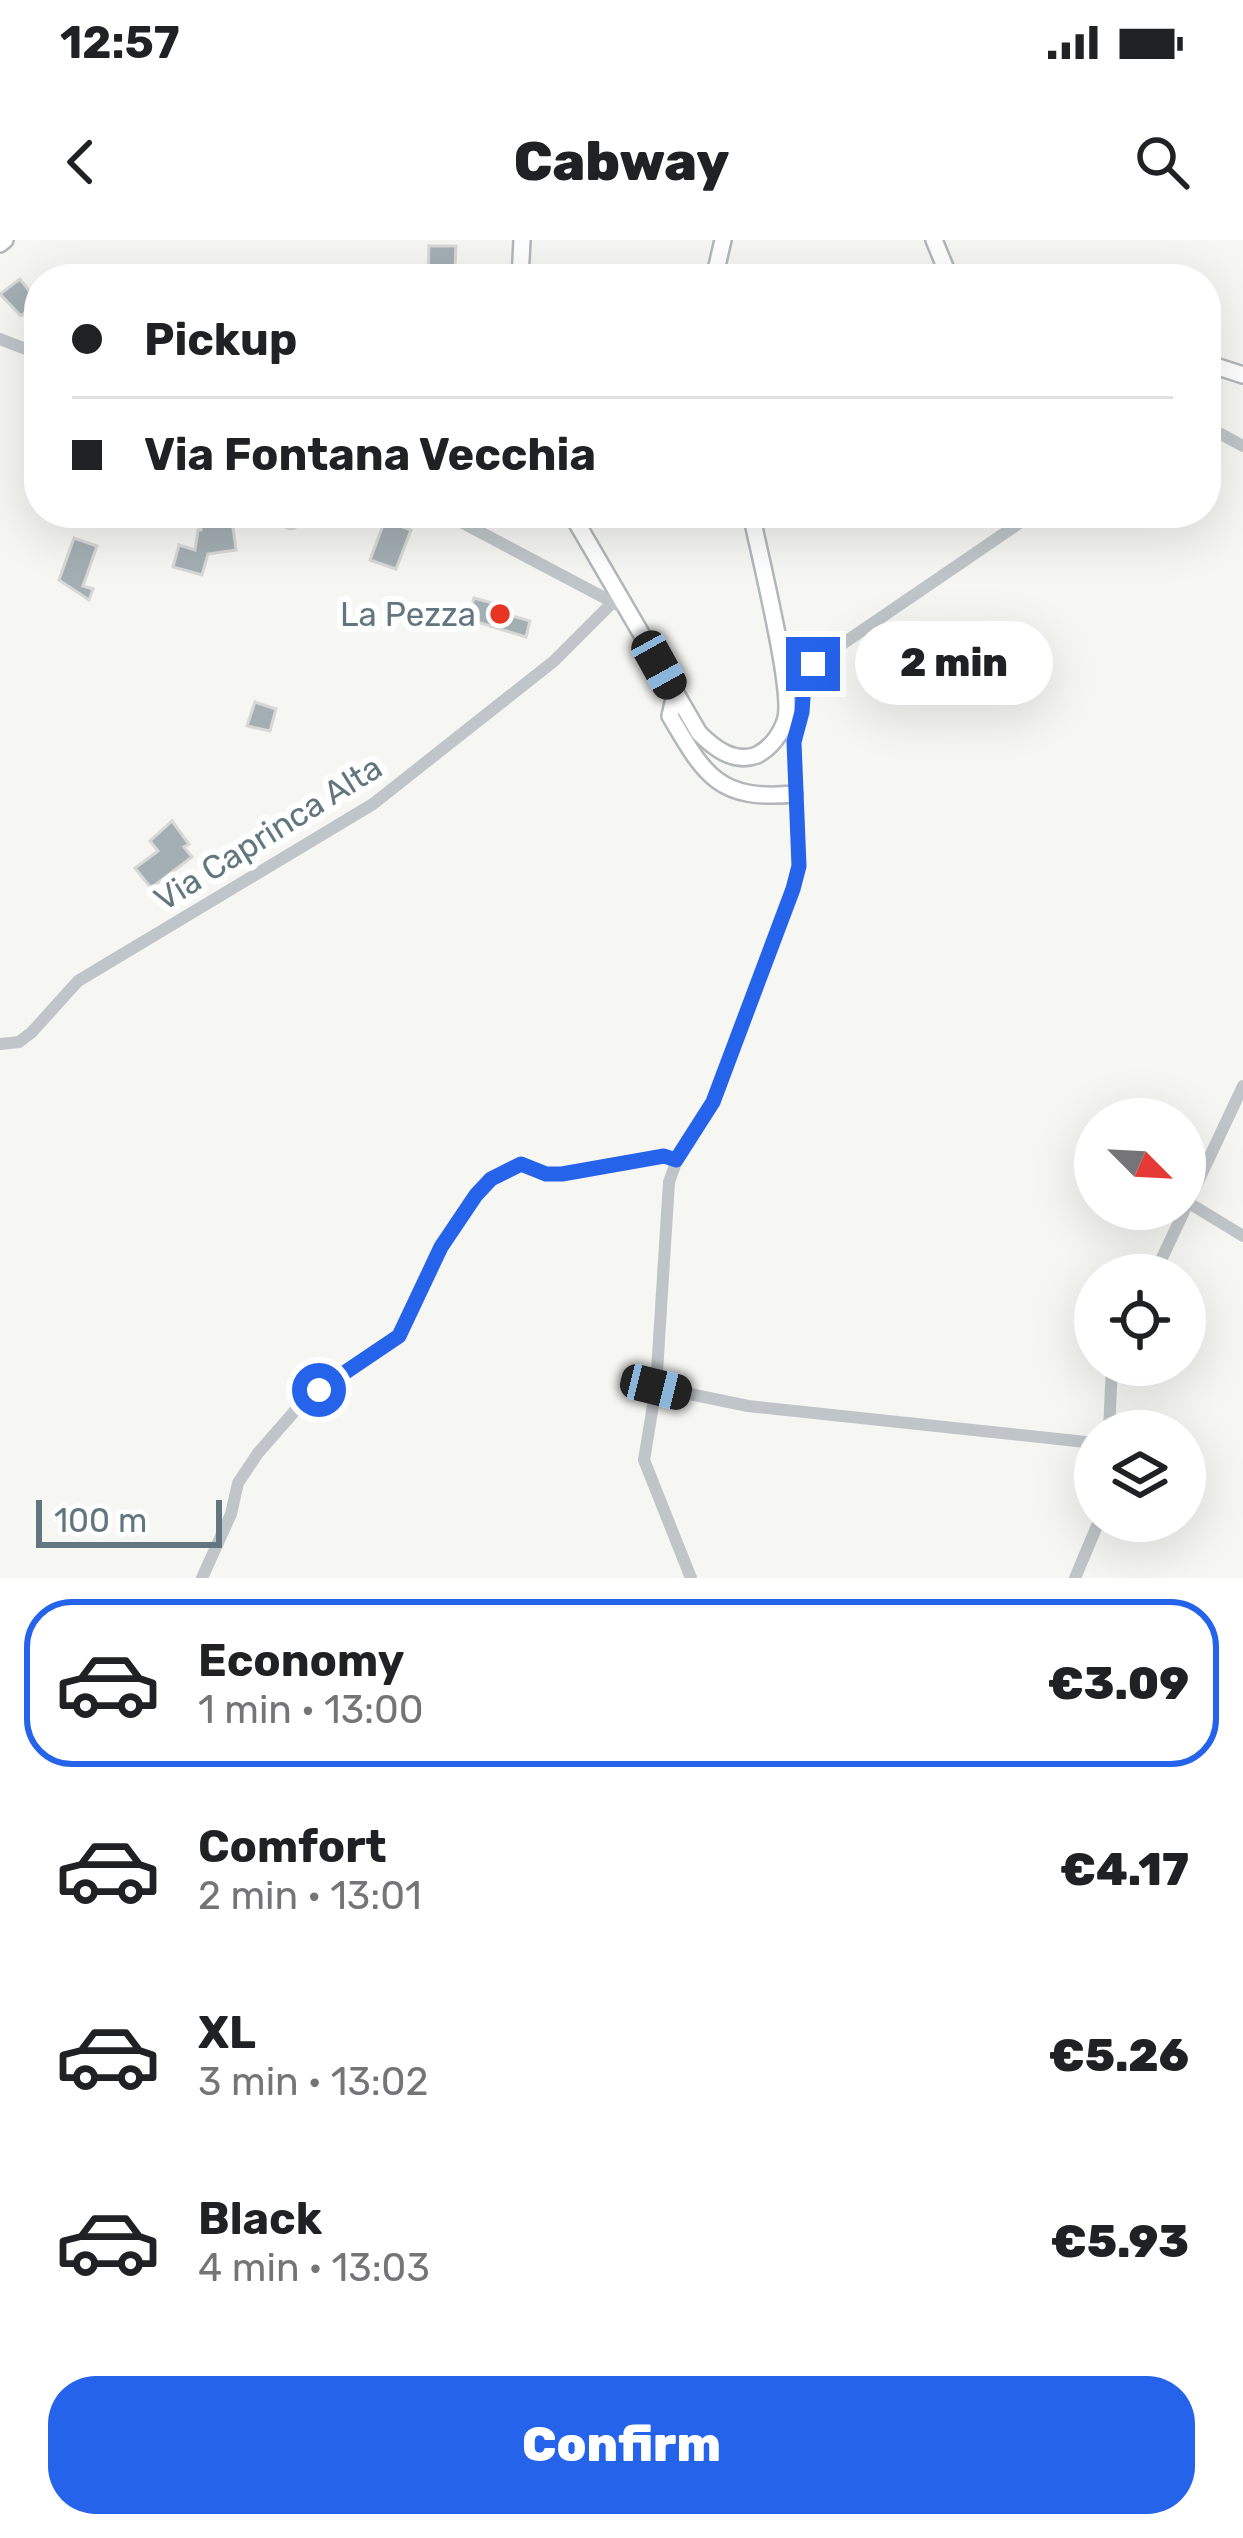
<!DOCTYPE html>
<meta charset="utf-8">
<style>
:root{--surface:#fff;--page:#f6f6f6;--text:#202124;--muted:#757577;--line:#e0e0e0;--accent:#2563eb}
body{margin:0;font-family:Rubik,sans-serif;background:var(--page);color:var(--text);height:100vh;display:flex;flex-direction:column;font-size:45px;white-space:nowrap}
*{box-sizing:border-box;margin:0}
p{font-size:39px;color:var(--muted)}
.icon{flex:none;width:66px;height:66px;fill:none;stroke:currentColor;stroke-width:2;stroke-linecap:round;stroke-linejoin:round}
.map{position:relative;height:1338px;overflow:hidden}
.details{display:flex;flex-direction:column;background:var(--surface);flex:1}
.details>*{flex:none}
.guide{position:absolute;left:24px;top:24px;width:1197px;height:264px;border-radius:48px;box-shadow:0 12px 48px #0002;display:grid;align-content:center;height:264px;padding:0 48px;background:var(--surface)}
.needle{width:78px;rotate:114deg}
.tools{position:absolute;left:1074px;top:858px;display:grid;gap:24px}
.tools a{display:grid;place-items:center;width:132px;height:132px;border-radius:50%;background:var(--surface);box-shadow:0 12px 48px #0002;font-size:60px}
.scale{position:absolute;left:36px;bottom:30px;width:186px;box-sizing:border-box;padding-left:12px;border:6px solid #61767f;border-top:0;font-size:33px;line-height:42px;white-space:nowrap;color:#61767f;-webkit-text-stroke:9px #fff;paint-order:stroke}
.end{position:absolute;width:54px;height:54px;margin:-27px;border:15px solid #2563eb;background:#fff;box-shadow:0 0 0 6px #fff}
.from{border-radius:50%}
.bubble{position:absolute;height:84px;border-radius:42px;background:var(--surface);box-shadow:0 12px 48px #0002;font-size:39px;font-weight:800;line-height:84px;text-align:center}
.car{position:absolute;width:36px;height:72px;margin:-36px -18px;border-radius:15px;box-shadow:0 0 9px 3px #0007;background:linear-gradient(#222 24%,#8ab4d8 0 40%,#222 0 76%,#8ab4d8 0 86%,#222 0)}
.guide b{display:flex;align-items:center;gap:42px;height:114px;font-size:45px}
.guide b+b{border-top:3px solid var(--line)}
.guide i{width:30px;height:30px;background:var(--text)}
ul{padding:21px 0 0;list-style:none}
li{display:flex;align-items:center;gap:36px;height:168px;margin:0 24px 18px;padding:0 24px;border:6px solid transparent;border-radius:48px}
li div{flex:1}
li b{display:block;font-size:45px}
li em{font-style:normal;font-weight:800}
li.current{border-color:var(--accent)}
li>.icon{width:108px;height:108px;stroke-width:1.5}
.primary-button{display:flex;gap:24px;margin-top:auto;padding:24px 48px}
.primary-button a{flex:1;height:138px;border-radius:48px;background:var(--accent);color:#fff;font-size:48px;font-weight:800;line-height:138px;text-align:center}
.status{display:flex;justify-content:space-between;align-items:center;height:84px;padding:0 60px;background:var(--surface);direction:ltr}
.status svg{height:33px;fill:currentColor}
header{display:flex;justify-content:space-between;align-items:center;height:156px;padding:0 48px;background:var(--surface);font-size:54px;font-weight:800}
.map>svg:first-child{display:block}
.building{fill:#a4afb3;stroke:#d8d8d6;stroke-width:3}
.lines{fill:none;stroke-linecap:round;stroke-linejoin:round}
.major-casing{stroke:#b1b7ba;stroke-width:20}
.minor{stroke:#bfc5c8;stroke-width:12}
.major{stroke:#fff;stroke-width:15}
.route{stroke:#2563eb;stroke-width:15}
.poi-dot{fill:#e63523;stroke:#fff;stroke-width:4.5}
.labels{text-anchor:middle;dominant-baseline:central;stroke-width:12;stroke-linejoin:round;paint-order:stroke}
.poi-label{font-size:33px;fill:#61767f;stroke:#fff;text-anchor:end}
.street-label{font-size:33px;fill:#61767f;stroke:#fff}
</style>
<div class="status"><b>12:57</b><svg viewBox="0 0 49 12"><path d="M0 12V9h3v3zM5 12V6h3v6zM10 12V3h3v9zM15 12V0h3v12zM26 1h20v11H26zM47 4h2v5h-2z"/></svg></div>
<header><svg class="icon" aria-label="back" viewBox="0 0 24 24"><path d="M15 5l-7 7 7 7"/></svg>Cabway<svg class="icon" aria-label="search" viewBox="0 0 24 24"><circle cx="10" cy="10" r="6"/><path d="M15 15l6 6"/></svg></header>
<div class="map">
<svg width="1243" height="1338" viewBox="0 0 1243 1338">
<rect width="100%" height="100%" fill="#f6f6f3"/>
<g class="building">
<polygon points="429,6 456,6 455,27 448,26 448,37 428,36"/>
<polygon points="20,39 38,62 21,76 0,54"/>
<polygon points="201,273 231,273 236,310 208,314 202,335 173,327 179,305 195,310 198,290 201,290"/>
<polygon points="250,273 301,273 295,288 290,289"/>
<polygon points="385,280 411,290 396,329 370,320"/>
<polygon points="74,298 97,306 83,346 93,349 89,360 59,340"/>
<polygon points="474,358 511,368 509,375 530,381 526,397 467,379"/>
<polygon points="255,462 276,469 270,491 247,486"/>
<polygon points="172,581 189,604 184,607 192,617 151,648 135,628 158,611 150,601"/>
</g>
<g class="lines">
<defs>
<g id="major">
<polyline points="934,0 950,39"/>
<polyline points="0,4 5,0"/>
<polyline points="520,39 522,0"/>
<polyline points="714,39 723,0"/>
<polyline points="1206,123 1243,135"/>
<path d="M571,273L699,493C714,508 734,524 757,515C771,508 782,493 786,478C793,448 759,313 751,273"/>
<path d="M675,454L670,476C705,536 719,561 794,554"/>
</g>
</defs>
<use href="#major" class="major-casing"/>
<g class="minor">
<polyline points="0,99 39,114"/>
<polyline points="1206,186 1243,206"/>
<polyline points="444,273 618,365"/>
<path d="M794,502C803,477 799,446 813,424L1034,273"/>
<polyline points="0,804 19,802 32,792 78,741 373,564 554,421 612,363"/>
<polyline points="1189,963 1243,996"/>
<polyline points="1154,1035 1243,846"/>
<polyline points="656,1147 748,1166 1095,1203"/>
<polyline points="1109,1191 1112,1125"/>
<polyline points="202,1338 231,1274 238,1243 258,1213 300,1165 399,1096 441,1007 476,955 491,939 521,924 546,934 562,934 664,916 677,920"/>
<polyline points="691,1338 644,1220 656,1147 669,942 677,920 713,862 793,649 798,626 794,502 784,485"/>
<polyline points="1075,1338 1099,1281"/>
</g>
<use href="#major" class="major"/>
</g>
<g class="lines">
<polyline class="route" points="319,1150 399,1096 441,1007 476,955 491,939 521,924 546,934 562,934 664,916 676,920 713,862 793,649 799,626 794,502 802,472 804,443 813,424"/>
</g>
<circle class="poi-dot" cx="500" cy="374" r="12"/>
<g class="labels">
<g class="poi-label">
<text x="476" y="374">La Pezza</text>
</g>
<g class="street-label">
<text transform="translate(268 593) rotate(-32)">Via Caprinca Alta</text>
</g>
</g>
</svg>
<div class="tools">
<a><svg class="needle" viewBox="-14 -14 28 28"><path d="M0-13l5 13h-10z" fill="#e53935"/><path d="M0 13l5-13h-10z" fill="#757577"/></svg></a>
<a><svg class="icon" aria-label="locate" viewBox="0 0 24 24"><circle cx="12" cy="12" r="6"/><path d="M12 2v4M12 18v4M2 12h4M18 12h4"/></svg></a>
<a><svg class="icon" aria-label="layers" viewBox="0 0 24 24"><path d="M12 4l9 5-9 5-9-5zM3 14l9 5 9-5"/></svg></a>
</div>
<div class="scale">100 m</div>
<i class="end from" style="left:319px;top:1150px"></i>
<i class="end" style="left:813px;top:424px"></i>
<div class="bubble" style="left:855px;top:381px;width:198px">2 min</div>
<i class="car" style="left:659px;top:425px;rotate:151deg"></i>
<i class="car" style="left:656px;top:1147px;rotate:104deg"></i>
<div class="guide">
<b><i class="from"></i>Pickup</b>
<b><i></i>Via Fontana Vecchia</b>
</div>
</div>
<section class="details">
<ul>
<li class="current"><svg class="icon" aria-label="car" viewBox="0 0 24 24"><path d="M5 17H2v-5l4-1 3-4h7l3 4 3 1v5h-3M9 17h6M6 11h13"/><circle cx="7" cy="17" r="2"/><circle cx="17" cy="17" r="2"/></svg><div><b>Economy</b><p>1 min · 13:00</p></div><em>€3.09</em></li>
<li><svg class="icon" aria-label="car" viewBox="0 0 24 24"><path d="M5 17H2v-5l4-1 3-4h7l3 4 3 1v5h-3M9 17h6M6 11h13"/><circle cx="7" cy="17" r="2"/><circle cx="17" cy="17" r="2"/></svg><div><b>Comfort</b><p>2 min · 13:01</p></div><em>€4.17</em></li>
<li><svg class="icon" aria-label="car" viewBox="0 0 24 24"><path d="M5 17H2v-5l4-1 3-4h7l3 4 3 1v5h-3M9 17h6M6 11h13"/><circle cx="7" cy="17" r="2"/><circle cx="17" cy="17" r="2"/></svg><div><b>XL</b><p>3 min · 13:02</p></div><em>€5.26</em></li>
<li><svg class="icon" aria-label="car" viewBox="0 0 24 24"><path d="M5 17H2v-5l4-1 3-4h7l3 4 3 1v5h-3M9 17h6M6 11h13"/><circle cx="7" cy="17" r="2"/><circle cx="17" cy="17" r="2"/></svg><div><b>Black</b><p>4 min · 13:03</p></div><em>€5.93</em></li>
</ul>
<div class="primary-button"><a>Confirm</a></div>
</section>
